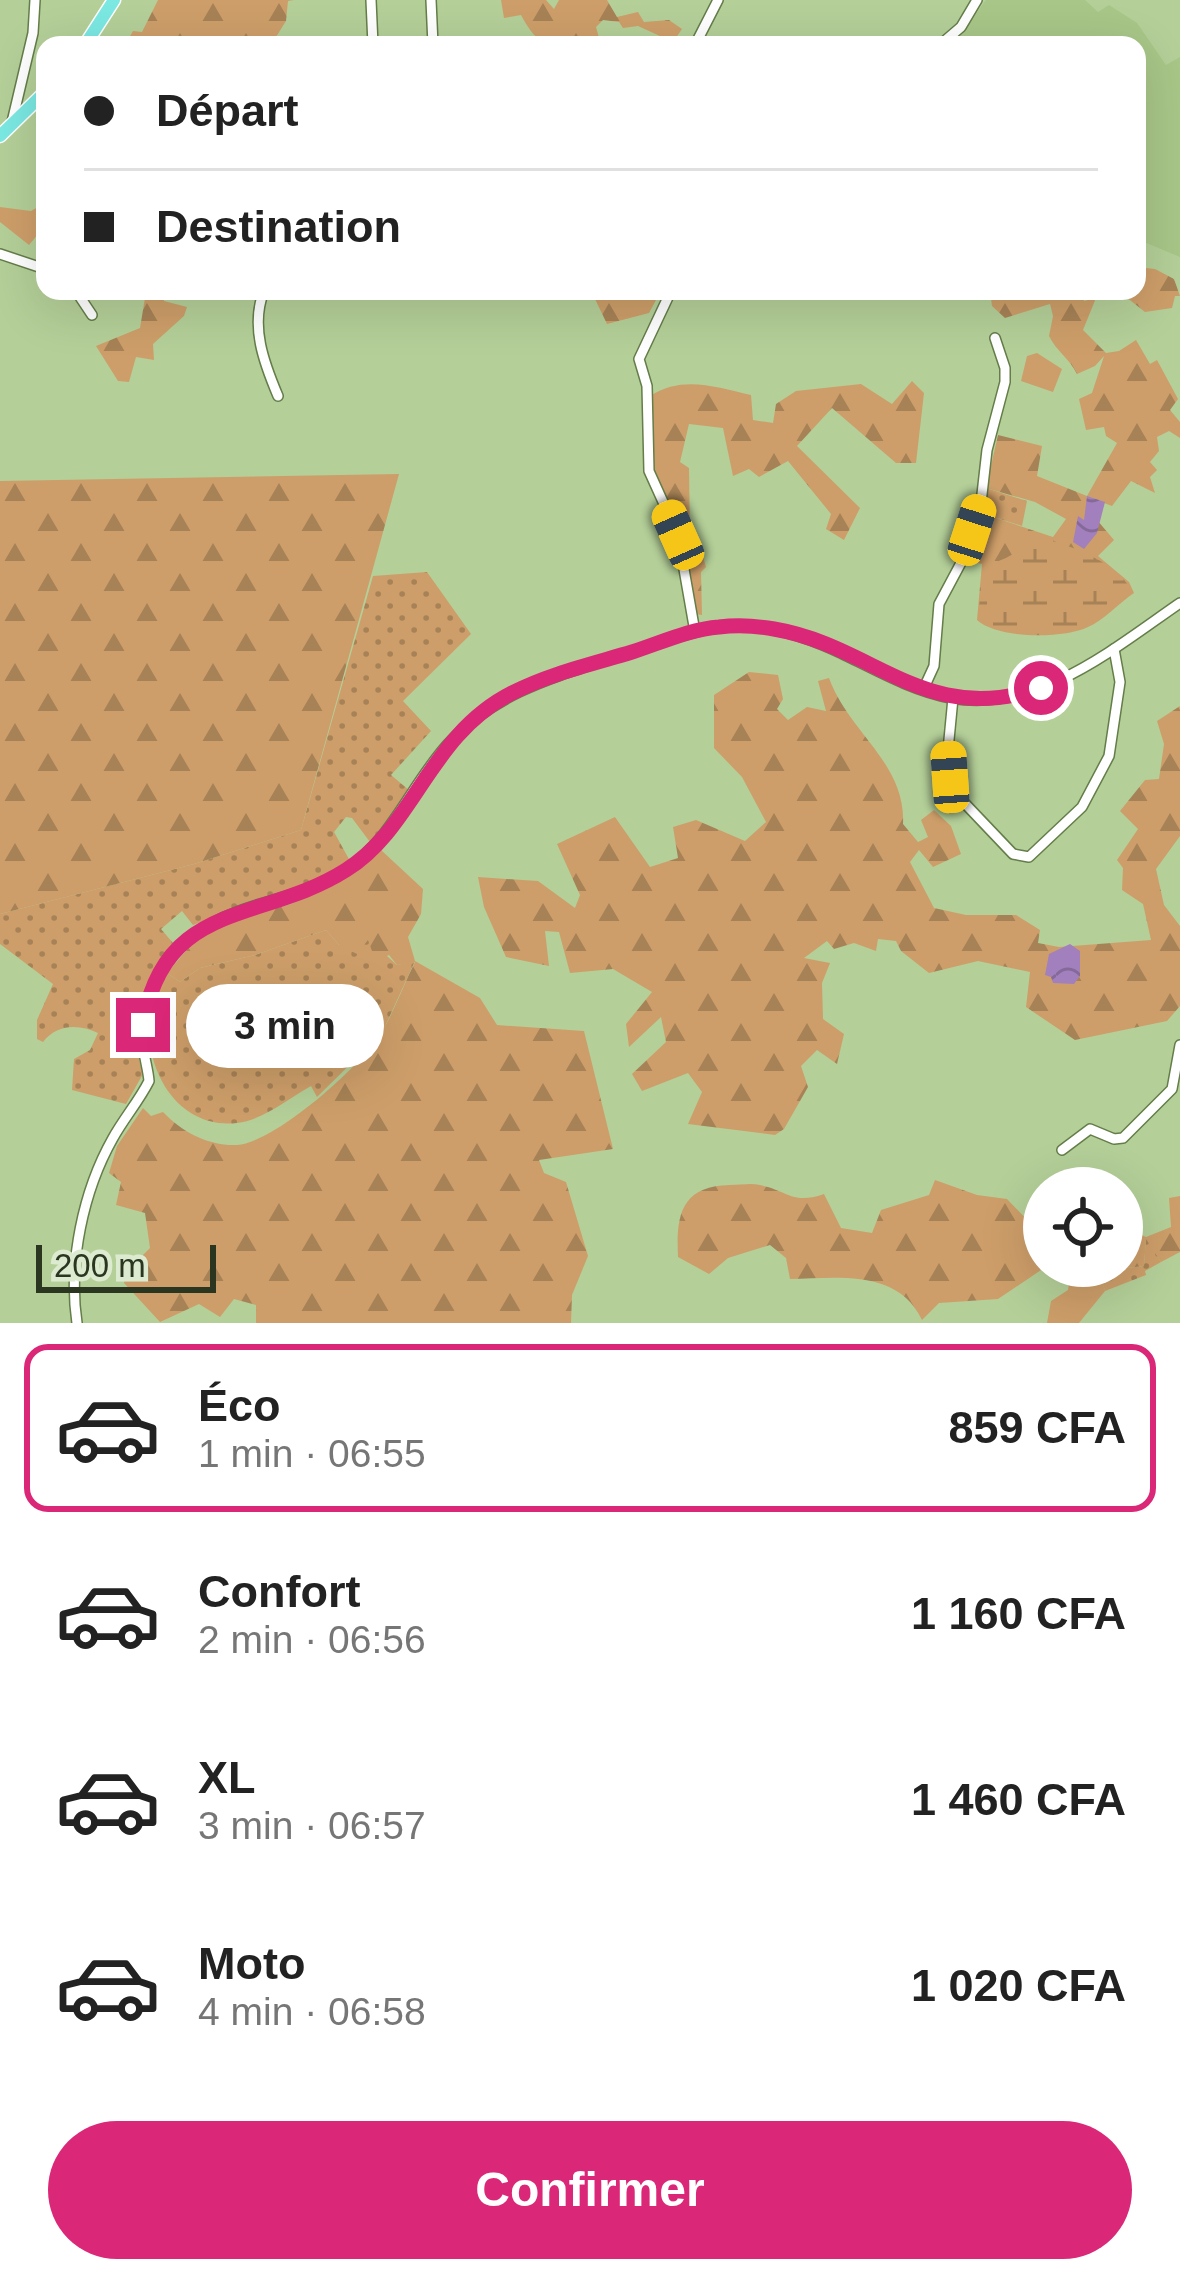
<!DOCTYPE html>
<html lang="fr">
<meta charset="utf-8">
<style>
:root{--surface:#fff;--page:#f6f6f6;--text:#222;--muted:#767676;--line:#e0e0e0;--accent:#db2777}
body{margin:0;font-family:Arial,sans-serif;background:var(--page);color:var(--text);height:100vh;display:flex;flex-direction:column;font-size:45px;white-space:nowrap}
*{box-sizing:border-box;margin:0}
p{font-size:39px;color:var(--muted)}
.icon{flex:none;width:66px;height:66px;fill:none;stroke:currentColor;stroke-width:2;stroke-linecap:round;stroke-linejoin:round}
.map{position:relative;height:1323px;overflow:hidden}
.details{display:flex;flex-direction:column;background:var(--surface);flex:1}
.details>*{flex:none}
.hud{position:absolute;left:36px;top:36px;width:1110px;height:264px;border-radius:24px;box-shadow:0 12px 48px #0002;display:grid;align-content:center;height:264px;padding:0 48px;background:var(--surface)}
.fabs{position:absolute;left:1023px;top:1167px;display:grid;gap:24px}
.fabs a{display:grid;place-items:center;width:120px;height:120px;border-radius:50%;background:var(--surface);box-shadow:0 12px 48px #0002;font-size:60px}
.scale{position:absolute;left:36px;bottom:30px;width:180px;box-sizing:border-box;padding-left:12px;border:6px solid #2b3620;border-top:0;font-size:33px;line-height:42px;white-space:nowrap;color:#2b3620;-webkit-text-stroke:9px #dcebcf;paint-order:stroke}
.end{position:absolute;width:54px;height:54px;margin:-27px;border:15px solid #db2777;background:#fff;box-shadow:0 0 0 6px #fff}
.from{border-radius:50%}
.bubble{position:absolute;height:84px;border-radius:42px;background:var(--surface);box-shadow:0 12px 48px #0002;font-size:39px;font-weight:700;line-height:84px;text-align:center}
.car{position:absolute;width:36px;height:72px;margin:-36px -18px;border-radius:15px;box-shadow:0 0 9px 3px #0007;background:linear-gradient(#f5c518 24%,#345 0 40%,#f5c518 0 76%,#345 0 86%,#f5c518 0)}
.hud b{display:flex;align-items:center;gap:42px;height:114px;font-size:45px}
.hud b+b{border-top:3px solid var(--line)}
.hud i{width:30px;height:30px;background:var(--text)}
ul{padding:21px 0 0;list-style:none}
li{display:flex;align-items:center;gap:36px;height:168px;margin:0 24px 18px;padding:0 24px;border:6px solid transparent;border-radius:24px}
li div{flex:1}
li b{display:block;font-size:45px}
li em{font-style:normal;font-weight:700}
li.on{border-color:var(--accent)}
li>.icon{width:108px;height:108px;stroke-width:1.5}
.button{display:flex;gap:24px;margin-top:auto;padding:24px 48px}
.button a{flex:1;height:138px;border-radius:72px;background:var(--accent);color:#fff;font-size:48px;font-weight:700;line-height:138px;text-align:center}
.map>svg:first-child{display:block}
.built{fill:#a8c688}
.grass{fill:url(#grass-dots)}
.forest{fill:url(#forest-firs)}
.wetland{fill:url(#wetland-marsh)}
.water{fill:url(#water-waves)}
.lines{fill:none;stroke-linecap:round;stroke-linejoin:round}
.minor-casing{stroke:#647d49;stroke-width:12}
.major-casing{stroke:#fff;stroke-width:15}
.minor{stroke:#fff;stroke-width:9}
.major{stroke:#7be8e2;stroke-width:12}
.route{stroke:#db2777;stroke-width:15}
</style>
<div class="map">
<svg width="1180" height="1323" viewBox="0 0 1180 1323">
<defs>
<pattern id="grass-dots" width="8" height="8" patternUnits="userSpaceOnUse" patternTransform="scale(3)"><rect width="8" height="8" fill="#cd9e69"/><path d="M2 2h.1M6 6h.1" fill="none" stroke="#a78256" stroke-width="1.8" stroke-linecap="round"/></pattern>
<pattern id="forest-firs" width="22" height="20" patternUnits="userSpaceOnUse" patternTransform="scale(3)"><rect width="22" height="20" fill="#cd9e69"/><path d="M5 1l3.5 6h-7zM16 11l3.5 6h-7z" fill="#a78256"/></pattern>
<pattern id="wetland-marsh" width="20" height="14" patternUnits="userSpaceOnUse" patternTransform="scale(3)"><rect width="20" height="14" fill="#cd9e69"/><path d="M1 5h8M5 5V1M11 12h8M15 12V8" fill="none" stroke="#a78256"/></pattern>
<pattern id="water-waves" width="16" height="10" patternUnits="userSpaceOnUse" patternTransform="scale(3)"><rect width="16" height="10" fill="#a27fbd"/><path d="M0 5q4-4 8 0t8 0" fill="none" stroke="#846999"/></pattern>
</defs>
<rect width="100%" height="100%" fill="#b4cf98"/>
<polygon class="built" points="986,0 1085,0 1098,12 1109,5 1137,23 1166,65 1180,57 1180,257 1137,239 1137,45 953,45"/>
<g class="grass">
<polygon points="1137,373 1158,385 1160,414 1147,418 1140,411 1150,402 1131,391"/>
<polygon points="986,488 1027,501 1022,526 981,513"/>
<path d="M427,572L471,634L403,701L431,731L391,775L410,791L370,842L352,818L346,817L334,832L350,861L328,876L292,891L254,901L193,925L182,911L161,929L173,943C144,982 127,1026 143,1074L126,1104L72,1090L74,1059L90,1050L98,1033C79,1024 57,1024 43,1042L37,1039V1020L53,984L0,944V914L194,864L301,830L373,576Z"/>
<path d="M326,930L339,945L368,939L397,965L415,961L382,1033L317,1097L311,1086C288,1099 263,1120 237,1123C178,1130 143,1069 150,1016C152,1001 160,987 167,973L180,982L200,968L255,955Z"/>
<polygon points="1146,1237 1161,1262 1145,1271 1146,1275 1105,1291 1099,1271 1144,1266"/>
</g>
<g class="forest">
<polygon points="158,0 294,0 288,1 286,21 271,45 125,45 133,31 142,32"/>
<path d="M501,0H546L554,9L559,0H607L617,17L638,12L644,22L669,20L682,29L673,42L638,26L623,28L619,22L603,20L596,27L601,45C558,45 543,57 521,15L504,18Z"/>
<polygon points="45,203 45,226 29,245 0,222 0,207 31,211"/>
<path d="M1137,267L1155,269L1174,279L1180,296H1175L1172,308L1145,312L1126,297L1096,298L1083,330L1106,353L1119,351L1136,340L1150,364L1157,360L1178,399L1170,410L1180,422V438L1169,431L1157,437L1159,451L1150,462L1157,470L1150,477L1155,493L1131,481L1112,506L1088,497L1097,533V520L1114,540L1098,556L1129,582L1134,593C1119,603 1103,621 1088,627C1063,639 998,639 977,620L982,564L966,560L981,513L1053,537L1066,519L1035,502L986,488L998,435L1042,446L1037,476L1087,496L1117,443L1106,436L1104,427L1086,430L1079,399L1092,393L1104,356L1095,366L1077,374C1069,358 1057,352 1049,336L1053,316L1050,304L1005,318L992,306L990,291L1043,294L1082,291L1084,301L1095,298V291H1137Z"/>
<polygon points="141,291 163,291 164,301 187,307 184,316 153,344 154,360 136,357 129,382 118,381 96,346 140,328 145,298"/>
<polygon points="596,291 661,291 649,313 607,324 595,299"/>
<polygon points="1037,353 1062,369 1053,392 1021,381 1027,356"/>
<path d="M912,381L924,393L916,463H896L832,408L797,446L860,508L844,540L826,529L831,514L788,461L759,477L749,469L733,476L723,428L689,424L680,462L689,468L690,535L698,540L706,567L701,572L702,615L695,614L681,534L652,471L650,396C683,375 715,387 751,395L753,420L773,423L776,404L796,391L861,384L892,404Z"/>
<polygon points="399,474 301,830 194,864 0,914 0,481"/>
<path d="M749,672L778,675L783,699L777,709L788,720L807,707L826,711L818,681L829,678C849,733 906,763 903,824L918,842L928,837L921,820L934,810L951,826L961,854L933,867L919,850L910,862L934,908L966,915H1016L1040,930L1038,943L1059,947L1151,940L1143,904L1122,890L1123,868L1117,860L1138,829L1120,811L1145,780L1159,779L1164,744L1157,721L1180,706V836L1156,869L1164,905L1180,926V1006L1167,1021L1075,1040L1026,1007L1030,972L978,961L929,973L901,951L896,941L878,939L876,951L854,943L834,949L827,941L804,958L830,963L822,983L823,1019L844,1034L837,1064L817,1050L801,1066L808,1087L784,1129L775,1135L688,1124L702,1092L688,1073L642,1091L632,1074L666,1042L661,1017L629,1047L626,1024L652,992L613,969L570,973L559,932L545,931L549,966L506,957L484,907L478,877L538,881L575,908L580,895L557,844L615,817L650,867L678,858L673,827L696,820L745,841L766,822L742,777L714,748V695Z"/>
<path d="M381,850L423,889L421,914L408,937L415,961L480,998L497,1025L584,1031L613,1149L539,1160L544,1173L566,1182L588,1256L572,1295L571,1323H256V1305L234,1299L220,1317L199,1304L160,1322L124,1283L127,1271L150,1248L145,1213L116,1205L121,1182L109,1173L117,1146L143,1108L151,1116L163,1112C182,1132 208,1146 237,1145C275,1143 365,1063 383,1030C395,1009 404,984 415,962L397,965L389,955L376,962L368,940L357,954L339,945L326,930L255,955L200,968L180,982L167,973L197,938L220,924L291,904L336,884Z"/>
<path d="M935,1180L977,1195L1007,1199L1033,1226L1044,1230V1266H1047L998,1299L939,1303L922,1320C898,1269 839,1278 790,1279L786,1258L770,1245L728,1258L709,1274L678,1257C676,1215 681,1186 730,1185C740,1185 751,1183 760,1185C789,1191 792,1205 824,1194L841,1228L872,1233L881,1210L929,1195Z"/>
<polygon points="1180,1196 1180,1252 1161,1262 1146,1239 1144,1266 1100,1271 1105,1291 1079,1323 1047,1323 1051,1301 1068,1290 1071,1269 1122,1266 1122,1214 1127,1213 1135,1232 1146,1237 1171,1227 1169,1198"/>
</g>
<path class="wetland" d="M1046,538C1076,549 1115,561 1132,591C1088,620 1079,639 1022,632C1005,629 991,630 978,618L983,565C1008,562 1022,545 1046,538Z"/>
<g class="water">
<polygon points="1087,496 1105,502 1097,533 1084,549 1073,542 1078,516 1084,520"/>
<polygon points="1070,944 1080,951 1080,976 1074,984 1053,983 1051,977 1045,975 1049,954"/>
</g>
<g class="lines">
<defs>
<g id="minor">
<polyline points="371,0 373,45"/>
<polyline points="431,0 433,45"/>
<polyline points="695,45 718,0"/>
<polyline points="940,45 961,27 977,0"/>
<polyline points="12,122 33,33 35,0"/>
<polyline points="0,254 45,269"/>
<polyline points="76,291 92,315"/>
<path d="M264,291C250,326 264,363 278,396"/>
<polyline points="671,291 639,359 647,386 649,471 678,535 695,632"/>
<polyline points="923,690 934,666 939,604 963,559 981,503 987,450 1005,382 1005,368 995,338"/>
<polyline points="953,698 948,750 954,792 1013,854 1029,857 1082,807 1109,756 1120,682 1114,649"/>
<polyline points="1062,1150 1090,1129 1114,1139 1123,1138 1172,1089 1180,1045"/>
<path d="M77,1323C68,1263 83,1191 113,1138C124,1118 139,1101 149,1081C148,1069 144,1057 143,1045C136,985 181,933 234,913C268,899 304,895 337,876C389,846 408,789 447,745C493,694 550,678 613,658C645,647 677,636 709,629C754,619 801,634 841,653C876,670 913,691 951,698C1038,713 1113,649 1180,603"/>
</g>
<g id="major">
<polyline points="85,45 114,0"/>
<polyline points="0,136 45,92"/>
</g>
</defs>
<use href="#minor" class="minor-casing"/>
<use href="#major" class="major-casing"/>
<use href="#minor" class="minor"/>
<use href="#major" class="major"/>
</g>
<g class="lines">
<path class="route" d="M143,1025C163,899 263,923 346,870C414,828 429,735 512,693C549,674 592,664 632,652C660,643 690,629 719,627C736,625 757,626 774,629C875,646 924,727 1041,688"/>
</g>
</svg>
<div class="fabs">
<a><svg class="icon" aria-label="locate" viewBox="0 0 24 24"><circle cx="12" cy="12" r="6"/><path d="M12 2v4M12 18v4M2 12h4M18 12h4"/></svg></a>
</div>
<div class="scale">200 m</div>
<i class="end from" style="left:1041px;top:688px"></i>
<i class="end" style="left:143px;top:1025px"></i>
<div class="bubble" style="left:186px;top:984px;width:198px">3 min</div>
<i class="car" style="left:972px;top:530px;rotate:18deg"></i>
<i class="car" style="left:678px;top:535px;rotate:336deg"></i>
<i class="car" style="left:950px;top:777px;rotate:356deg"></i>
<div class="hud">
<b><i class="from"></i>Départ</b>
<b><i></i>Destination</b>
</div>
</div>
<section class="details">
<ul>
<li class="on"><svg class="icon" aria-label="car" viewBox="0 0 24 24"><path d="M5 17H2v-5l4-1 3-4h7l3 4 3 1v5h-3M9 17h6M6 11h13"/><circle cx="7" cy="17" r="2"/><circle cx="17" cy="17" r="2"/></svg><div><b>Éco</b><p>1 min · 06:55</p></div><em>859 CFA</em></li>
<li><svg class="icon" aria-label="car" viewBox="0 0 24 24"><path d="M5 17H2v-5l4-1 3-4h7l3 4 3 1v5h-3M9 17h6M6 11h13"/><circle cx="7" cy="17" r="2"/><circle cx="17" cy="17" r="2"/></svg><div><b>Confort</b><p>2 min · 06:56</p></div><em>1 160 CFA</em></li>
<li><svg class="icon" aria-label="car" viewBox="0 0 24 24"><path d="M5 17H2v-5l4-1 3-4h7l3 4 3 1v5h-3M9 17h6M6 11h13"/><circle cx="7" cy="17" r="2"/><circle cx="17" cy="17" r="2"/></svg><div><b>XL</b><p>3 min · 06:57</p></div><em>1 460 CFA</em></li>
<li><svg class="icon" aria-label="car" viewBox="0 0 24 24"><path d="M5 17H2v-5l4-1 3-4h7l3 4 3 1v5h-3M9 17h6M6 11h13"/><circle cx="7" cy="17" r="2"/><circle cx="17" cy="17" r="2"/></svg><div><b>Moto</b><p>4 min · 06:58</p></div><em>1 020 CFA</em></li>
</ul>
<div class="button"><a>Confirmer</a></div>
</section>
